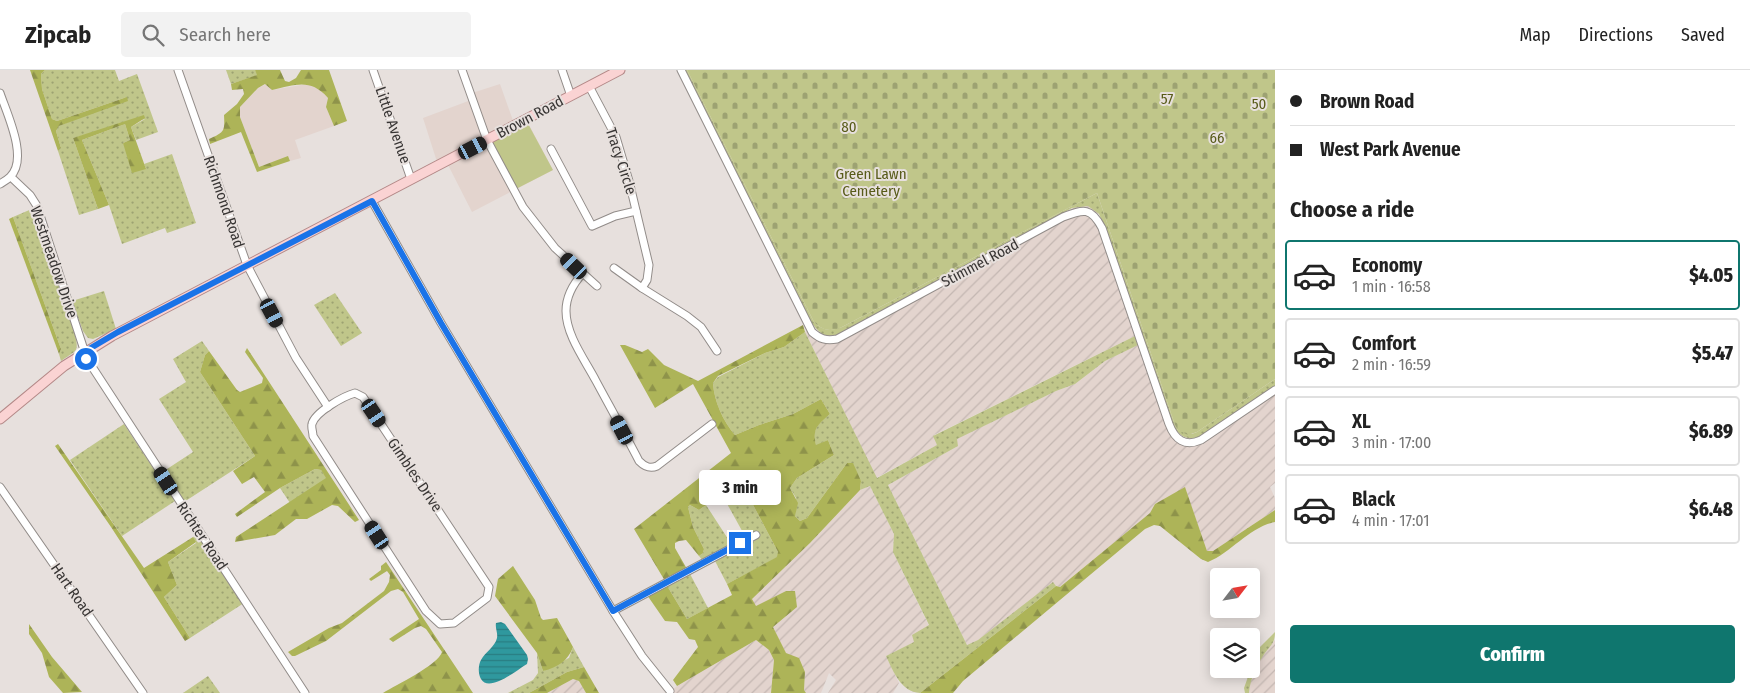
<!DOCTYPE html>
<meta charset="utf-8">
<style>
:root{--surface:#fff;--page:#f2f2f2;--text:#222;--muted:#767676;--line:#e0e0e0;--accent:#0f766e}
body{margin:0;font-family:"Fira Sans Condensed",sans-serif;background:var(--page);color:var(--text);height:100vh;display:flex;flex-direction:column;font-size:19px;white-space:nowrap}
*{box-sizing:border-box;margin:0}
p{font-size:16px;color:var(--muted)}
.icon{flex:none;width:28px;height:28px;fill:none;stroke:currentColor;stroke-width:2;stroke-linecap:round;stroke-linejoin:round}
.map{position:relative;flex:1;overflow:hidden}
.side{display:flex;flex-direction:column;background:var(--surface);width:475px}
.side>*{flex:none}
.hud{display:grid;align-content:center;height:110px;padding:0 15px;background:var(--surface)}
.needle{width:32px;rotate:59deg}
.fabs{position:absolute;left:1210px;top:498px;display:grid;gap:10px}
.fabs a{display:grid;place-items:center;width:50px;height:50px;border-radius:5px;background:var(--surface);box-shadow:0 2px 12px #0003;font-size:25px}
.end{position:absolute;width:22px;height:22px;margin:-11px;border:6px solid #1a73e8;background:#fff;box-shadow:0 0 0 2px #fff}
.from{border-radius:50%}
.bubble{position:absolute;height:35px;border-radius:5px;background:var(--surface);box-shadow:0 2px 12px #0003;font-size:16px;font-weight:800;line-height:35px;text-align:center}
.car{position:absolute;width:15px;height:30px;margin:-15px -8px;border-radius:6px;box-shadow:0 0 4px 1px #0007;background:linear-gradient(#222 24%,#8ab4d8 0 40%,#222 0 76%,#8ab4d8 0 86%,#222 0)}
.hud b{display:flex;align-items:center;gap:18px;height:48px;font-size:19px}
.hud b+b{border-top:1px solid var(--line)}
.hud i{width:12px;height:12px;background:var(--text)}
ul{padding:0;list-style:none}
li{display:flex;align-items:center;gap:15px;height:70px;margin:0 10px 8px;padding:0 5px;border:2px solid var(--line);border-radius:5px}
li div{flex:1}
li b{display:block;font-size:19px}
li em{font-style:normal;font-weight:800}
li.current{border-color:var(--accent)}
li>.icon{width:45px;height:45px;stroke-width:1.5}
h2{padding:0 15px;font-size:22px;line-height:60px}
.action{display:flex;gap:10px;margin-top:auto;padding:10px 15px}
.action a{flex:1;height:58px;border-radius:5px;background:var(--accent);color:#fff;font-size:20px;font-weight:800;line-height:58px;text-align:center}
header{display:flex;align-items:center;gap:30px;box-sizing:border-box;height:70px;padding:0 25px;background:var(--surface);border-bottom:1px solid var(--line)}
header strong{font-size:24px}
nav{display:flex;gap:28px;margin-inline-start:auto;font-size:18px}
.search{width:350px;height:45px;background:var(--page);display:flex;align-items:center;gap:12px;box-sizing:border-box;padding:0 18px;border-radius:5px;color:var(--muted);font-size:19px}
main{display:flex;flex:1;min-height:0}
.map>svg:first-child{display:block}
.built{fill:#e3d4ce}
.industrial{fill:url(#industrial-furrows)}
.grass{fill:url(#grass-dots)}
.forest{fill:url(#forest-firs)}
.cemetery{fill:url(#cemetery-stones)}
.park{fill:#c0c68a}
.water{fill:url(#water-rules)}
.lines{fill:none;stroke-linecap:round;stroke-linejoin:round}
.minor-casing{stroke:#928c89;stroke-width:9}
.major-casing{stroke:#b48988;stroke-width:11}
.minor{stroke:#fff;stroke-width:7}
.major{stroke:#fad3d3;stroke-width:9}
.route{stroke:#1a73e8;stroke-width:6}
.labels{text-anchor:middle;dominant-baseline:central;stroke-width:4;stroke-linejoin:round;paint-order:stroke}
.park-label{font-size:15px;fill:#585b19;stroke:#e7e0dd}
.street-label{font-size:15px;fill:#383534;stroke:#e7e0dd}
</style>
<header>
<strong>Zipcab</strong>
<div class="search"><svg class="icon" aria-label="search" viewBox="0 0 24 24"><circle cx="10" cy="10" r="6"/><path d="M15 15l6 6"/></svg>Search here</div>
<nav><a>Map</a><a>Directions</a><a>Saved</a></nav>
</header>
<main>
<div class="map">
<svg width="1275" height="623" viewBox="0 0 1275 623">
<defs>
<pattern id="industrial-furrows" width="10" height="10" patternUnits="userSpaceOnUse" patternTransform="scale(1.25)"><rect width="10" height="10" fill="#e3d4ce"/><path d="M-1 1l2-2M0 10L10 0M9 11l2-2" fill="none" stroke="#c4b7b2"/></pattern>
<pattern id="grass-dots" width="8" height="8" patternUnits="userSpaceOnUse" patternTransform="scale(1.25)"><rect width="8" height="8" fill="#c0c68a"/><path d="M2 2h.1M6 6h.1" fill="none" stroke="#9da272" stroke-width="1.8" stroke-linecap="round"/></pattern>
<pattern id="forest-firs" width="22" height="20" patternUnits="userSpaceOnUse" patternTransform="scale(1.25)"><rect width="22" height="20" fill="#adb458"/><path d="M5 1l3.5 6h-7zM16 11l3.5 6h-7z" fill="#8e934a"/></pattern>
<pattern id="cemetery-stones" width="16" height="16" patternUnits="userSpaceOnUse" patternTransform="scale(1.25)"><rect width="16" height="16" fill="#c0c68a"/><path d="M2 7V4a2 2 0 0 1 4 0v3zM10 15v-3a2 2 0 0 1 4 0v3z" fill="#9da272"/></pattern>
<pattern id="water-rules" width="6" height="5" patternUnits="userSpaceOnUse" patternTransform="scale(1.25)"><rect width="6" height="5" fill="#2f989e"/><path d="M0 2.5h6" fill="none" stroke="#297d82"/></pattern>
</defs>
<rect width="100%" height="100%" fill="#e7e0dd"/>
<g class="built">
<polygon points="266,14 272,20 307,14 320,19 328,28 326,37 334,56 295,70 301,88 290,91 288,87 259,97 240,47 240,37 258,18"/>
<polygon points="500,14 516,59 528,53 553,100 472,142 446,91 438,95 423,48 471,30 469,24"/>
</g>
<g class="industrial">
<polygon points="1081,136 1088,136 1095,139 1105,157 1174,357 1182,367 1188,369 1203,365 1275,316 1275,413 1270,417 1275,428 1275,440 1213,481 1207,481 1185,418 1155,434 1150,443 1060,517 1056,516 1053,513 978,570 967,575 888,415 958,376 956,369 1056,321 1075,314 1105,291 1137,275 1135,266 934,365 937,375 876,408 805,262 814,257 818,262 830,266 849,260 1073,138"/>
<polygon points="870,416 894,464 893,482 929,556 915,572 886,586 899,613 893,623 828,623 836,610 829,603 821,623 806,623 804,620 805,602 786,584 773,557 797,537 786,521 755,537 752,529 810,473 860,420"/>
<polygon points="756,570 769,580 774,590 771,623 669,623 677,616"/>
<polygon points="1275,570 1275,623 1249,623 1250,613 1262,586"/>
<polygon points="573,609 579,611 586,623 547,623"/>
</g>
<g class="grass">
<polygon points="45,0 115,0 119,11 137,4 158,62 136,70 131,57 145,49 73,68 98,139 79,145 58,81 61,78 56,61 59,56 127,27 57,51 52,49 42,19 41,4"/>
<polygon points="226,0 255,0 258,5 231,14"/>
<path d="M684,0H687L814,252C823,261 830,261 842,257L1097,123L1175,355L1178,360L1192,364L1197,362L1275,309V316L1203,365C1190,371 1182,369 1174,357L1105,157L1099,144L1088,136L1072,138L849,260C830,268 824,270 811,252Z"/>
<polygon points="125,54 130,70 123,73 146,99 144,94 172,84 196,153 167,163 165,158 122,174 109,135 82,70"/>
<path d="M34,138L75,264C79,283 77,280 61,291L59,284L61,279L13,147Z"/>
<polygon points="104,221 116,259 93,269 88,268 83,261 72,231"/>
<polygon points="335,223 362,263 341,276 314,235"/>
<path d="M805,262L877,408L937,375L933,366L1135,266L1138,275L1105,291L1075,314L1056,321L957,369L958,376L888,415L967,575L978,570L1053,512L1056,516L920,623C901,622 893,601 886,586L914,572L912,565L929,555L893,482L894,464L870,416L860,420L861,411L847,393L807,448L800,451L795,446L796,428L790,418L797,408L834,385L828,370L816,376C812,358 817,355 830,344L821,329L793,344L759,355L735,365C723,351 714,331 713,313L718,307L765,283L784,277Z"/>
<polygon points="202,271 209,281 205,285 200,302 255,386 184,432 164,401 193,382 159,329 186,312 173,289"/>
<polygon points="124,354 175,431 122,466 70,390"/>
<polygon points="315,399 321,400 327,408 290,433 280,418"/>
<polygon points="739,414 743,416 778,482 778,487 727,514 715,491 760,466 758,461 746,468 720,421 730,421"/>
<polygon points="690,435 699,440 706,435 732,475 703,491 699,486 703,483 704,479 693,457 688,437"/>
<polygon points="198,464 244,533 190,568 164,527 177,515 168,492 196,473 193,467"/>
<polygon points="689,502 708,538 687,549 666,514"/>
<path d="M1275,562C1275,575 1269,576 1263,586C1256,596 1250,610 1249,623H1245L1244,618L1258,579Z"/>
<polygon points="573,577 584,597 567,602 529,623 508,623 533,610 538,603 537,583 543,601 569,588"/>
<polygon points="208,606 220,623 183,623"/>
</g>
<g class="forest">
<polygon points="30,0 45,0 41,4 42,19 52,49 57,51 127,27 128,31 59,56 56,61 61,78 58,81"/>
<path d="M255,0H280L285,11L289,12L296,8L301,0H329L347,51L334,56L326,37L328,28C310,8 296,15 272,20L265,14L258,18L240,37V47L259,97L288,86L290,91L257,102L241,62L210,74L209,69C224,62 225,62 224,45L237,34L244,24L243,19L232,20L231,14L257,5Z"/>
<polygon points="144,45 145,48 131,57 146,99 132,103 123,73 130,70 125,54 82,70 109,135 98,139 73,68"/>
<polygon points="13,147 61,279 59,284 9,149"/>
<path d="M803,255L805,262L784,277L765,283L718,306L713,313C714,331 723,351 735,365L759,355L793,344L821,329L830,344C818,355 812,358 816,375L828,370L834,385L797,408L790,418L798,433L795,446L800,451L807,448L847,393H853L861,411L860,420L810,473L752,529L756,536L786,521H795L797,537L773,557L786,583L799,588L805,602L804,620L806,623H771L774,590L769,580L756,570L677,616L673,610L698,577L695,570L689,569L677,552L665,551L647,525L666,514L687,549L732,525L727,514L777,487L778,482L743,416L739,414C726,424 723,423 709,415L706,422V435L699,440L690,435L688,437L693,457L704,479L703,483L699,486L686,470L679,471L675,473V478L687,499L665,511L634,459L731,383L693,314L655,338L620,275H625L642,282L648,279L664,295L698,311Z"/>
<polygon points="247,278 359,450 355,452 338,436 332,435 307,449 296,449 275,465 235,472 236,467 326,408 321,400 315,399 280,418 237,447 235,444 265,422 254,407 242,414 233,401 255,386 200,302 205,285 209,281 237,320 240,322 262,313 263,308 245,282"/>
<polygon points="58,374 144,498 193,467 196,472 168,492 177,515 164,527 190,568 185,571 111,457 55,376"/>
<path d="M1185,417L1207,481H1213L1275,440V452C1249,457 1232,482 1208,492L1201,489L1160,456L1154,455L1145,459L963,611L953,623H920L1056,516L1060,517L1150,443L1155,434Z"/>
<path d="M386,492L473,623H383C396,615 438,595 442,582L426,559L421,556L415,558L393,572L389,569L419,549L403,522L398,519L391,521L326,571L295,586H292L288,582L329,558L342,553L384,521L389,512L390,505L387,501L371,511L369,509L381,500V496Z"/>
<path d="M513,496L535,530L541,548L543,550L557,548L573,577C568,591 558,597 543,601L537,583L495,526L498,509Z"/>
<polygon points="29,554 52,587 82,622 63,623 49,607 42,583 29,564"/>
<polygon points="584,597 599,623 586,623 579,611 573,609 547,623 529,623 567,602"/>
</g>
<path class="cemetery" d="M687,0H1275V309L1197,362L1188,365L1178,360L1175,355L1097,123L842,257C831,262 823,261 814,252Z"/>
<polygon class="park" points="526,50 553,100 514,120 488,71"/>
<path class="water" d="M501,552L505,554L527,585L528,589L527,594C517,600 489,623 481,609C478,604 478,595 481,590C485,582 495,577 497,568C498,563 495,558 496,553Z"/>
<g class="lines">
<defs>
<g id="minor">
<polyline points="178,0 247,195 296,288 328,337"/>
<polyline points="373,0 411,109"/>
<polyline points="462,0 487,70 523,137 555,178 597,216"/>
<polyline points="562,0 571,26"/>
<path d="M681,0L812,262C820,269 826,271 837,269L1063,147C1084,139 1091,137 1102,158L1169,354C1175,370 1185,377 1201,370L1275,320"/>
<polyline points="589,16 616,67 629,111 649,195 647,210 642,218"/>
<path d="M0,23C7,44 29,89 10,107C7,110 3,112 0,114"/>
<polyline points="551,79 592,156 615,146 636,141"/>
<polyline points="11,107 30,125 37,136 87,289 305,623"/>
<polyline points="372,131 441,253 613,541 642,586 670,621"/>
<polyline points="614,198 642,218 687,246 701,257 717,281"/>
<path d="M583,203C573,214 566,226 566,241C566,265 585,290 596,311C610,337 625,364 639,391C645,397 650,399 657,396L712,354"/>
<path d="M355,323L363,327L489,517L487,528L454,553L440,554L426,541L313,366C313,362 311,357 312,354C315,342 344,326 355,323Z"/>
<polyline points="0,417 143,623"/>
<polyline points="613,541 756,465"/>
</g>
<polyline id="major" points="0,349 64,296 112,266 620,0"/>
</defs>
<use href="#minor" class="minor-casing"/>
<use href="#major" class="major-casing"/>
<use href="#minor" class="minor"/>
<use href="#major" class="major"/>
</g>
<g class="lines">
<polyline class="route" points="86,289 84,282 118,262 372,131 441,253 613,541 740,473"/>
</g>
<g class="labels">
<g class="park-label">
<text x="1167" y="29">57</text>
<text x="1259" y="34">50</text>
<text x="849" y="57">80</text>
<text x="1217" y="68">66</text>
<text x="871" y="104">Green Lawn<tspan x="871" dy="17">Cemetery</tspan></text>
</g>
<g class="street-label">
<text transform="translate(530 47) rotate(-28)">Brown Road</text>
<text transform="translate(393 55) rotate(71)">Little Avenue</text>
<text transform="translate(621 91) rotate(72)">Tracy Circle</text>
<text transform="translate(224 132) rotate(71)">Richmond Road</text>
<text transform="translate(54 192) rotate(71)">Westmeadow Drive</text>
<text transform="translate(980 193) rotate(-28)">Stimmel Road</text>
<text transform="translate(415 405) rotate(56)">Gimbles Drive</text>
<text transform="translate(202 466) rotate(56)">Richter Road</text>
<text transform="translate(72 520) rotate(55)">Hart Road</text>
</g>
</g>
</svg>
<div class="fabs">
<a><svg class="needle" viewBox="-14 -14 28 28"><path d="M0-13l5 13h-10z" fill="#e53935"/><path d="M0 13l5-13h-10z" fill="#767676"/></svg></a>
<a><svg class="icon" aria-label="layers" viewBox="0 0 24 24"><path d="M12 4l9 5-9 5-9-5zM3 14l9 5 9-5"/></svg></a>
</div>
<i class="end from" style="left:86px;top:289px"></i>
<i class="end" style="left:740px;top:473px"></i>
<div class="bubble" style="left:699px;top:400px;width:82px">3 min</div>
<i class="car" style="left:473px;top:78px;rotate:63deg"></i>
<i class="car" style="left:574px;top:196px;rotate:314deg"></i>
<i class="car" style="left:272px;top:243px;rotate:152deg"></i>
<i class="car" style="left:374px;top:343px;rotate:146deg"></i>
<i class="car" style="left:622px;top:360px;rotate:332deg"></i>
<i class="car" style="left:166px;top:411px;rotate:327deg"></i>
<i class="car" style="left:377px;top:465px;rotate:327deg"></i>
</div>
<section class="side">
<div class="hud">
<b><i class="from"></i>Brown Road</b>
<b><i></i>West Park Avenue</b>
</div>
<h2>Choose a ride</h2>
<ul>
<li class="current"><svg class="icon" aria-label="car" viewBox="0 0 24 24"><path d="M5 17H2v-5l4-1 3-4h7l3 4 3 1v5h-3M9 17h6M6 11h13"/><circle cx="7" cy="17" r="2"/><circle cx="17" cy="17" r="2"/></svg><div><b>Economy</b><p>1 min · 16:58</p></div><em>$4.05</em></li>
<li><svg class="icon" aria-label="car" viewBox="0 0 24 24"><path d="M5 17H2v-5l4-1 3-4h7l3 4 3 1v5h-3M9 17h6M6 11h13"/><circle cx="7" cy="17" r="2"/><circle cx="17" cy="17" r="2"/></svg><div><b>Comfort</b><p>2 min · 16:59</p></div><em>$5.47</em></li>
<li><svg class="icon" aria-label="car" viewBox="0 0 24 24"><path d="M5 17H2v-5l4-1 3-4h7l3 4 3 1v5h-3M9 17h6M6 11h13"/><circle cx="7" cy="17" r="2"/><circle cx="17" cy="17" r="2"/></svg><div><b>XL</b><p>3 min · 17:00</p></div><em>$6.89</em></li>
<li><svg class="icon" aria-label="car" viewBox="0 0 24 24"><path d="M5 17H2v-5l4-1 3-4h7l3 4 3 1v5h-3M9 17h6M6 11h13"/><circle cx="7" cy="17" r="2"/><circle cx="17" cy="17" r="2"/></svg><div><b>Black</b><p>4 min · 17:01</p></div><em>$6.48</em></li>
</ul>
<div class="action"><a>Confirm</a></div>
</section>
</main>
